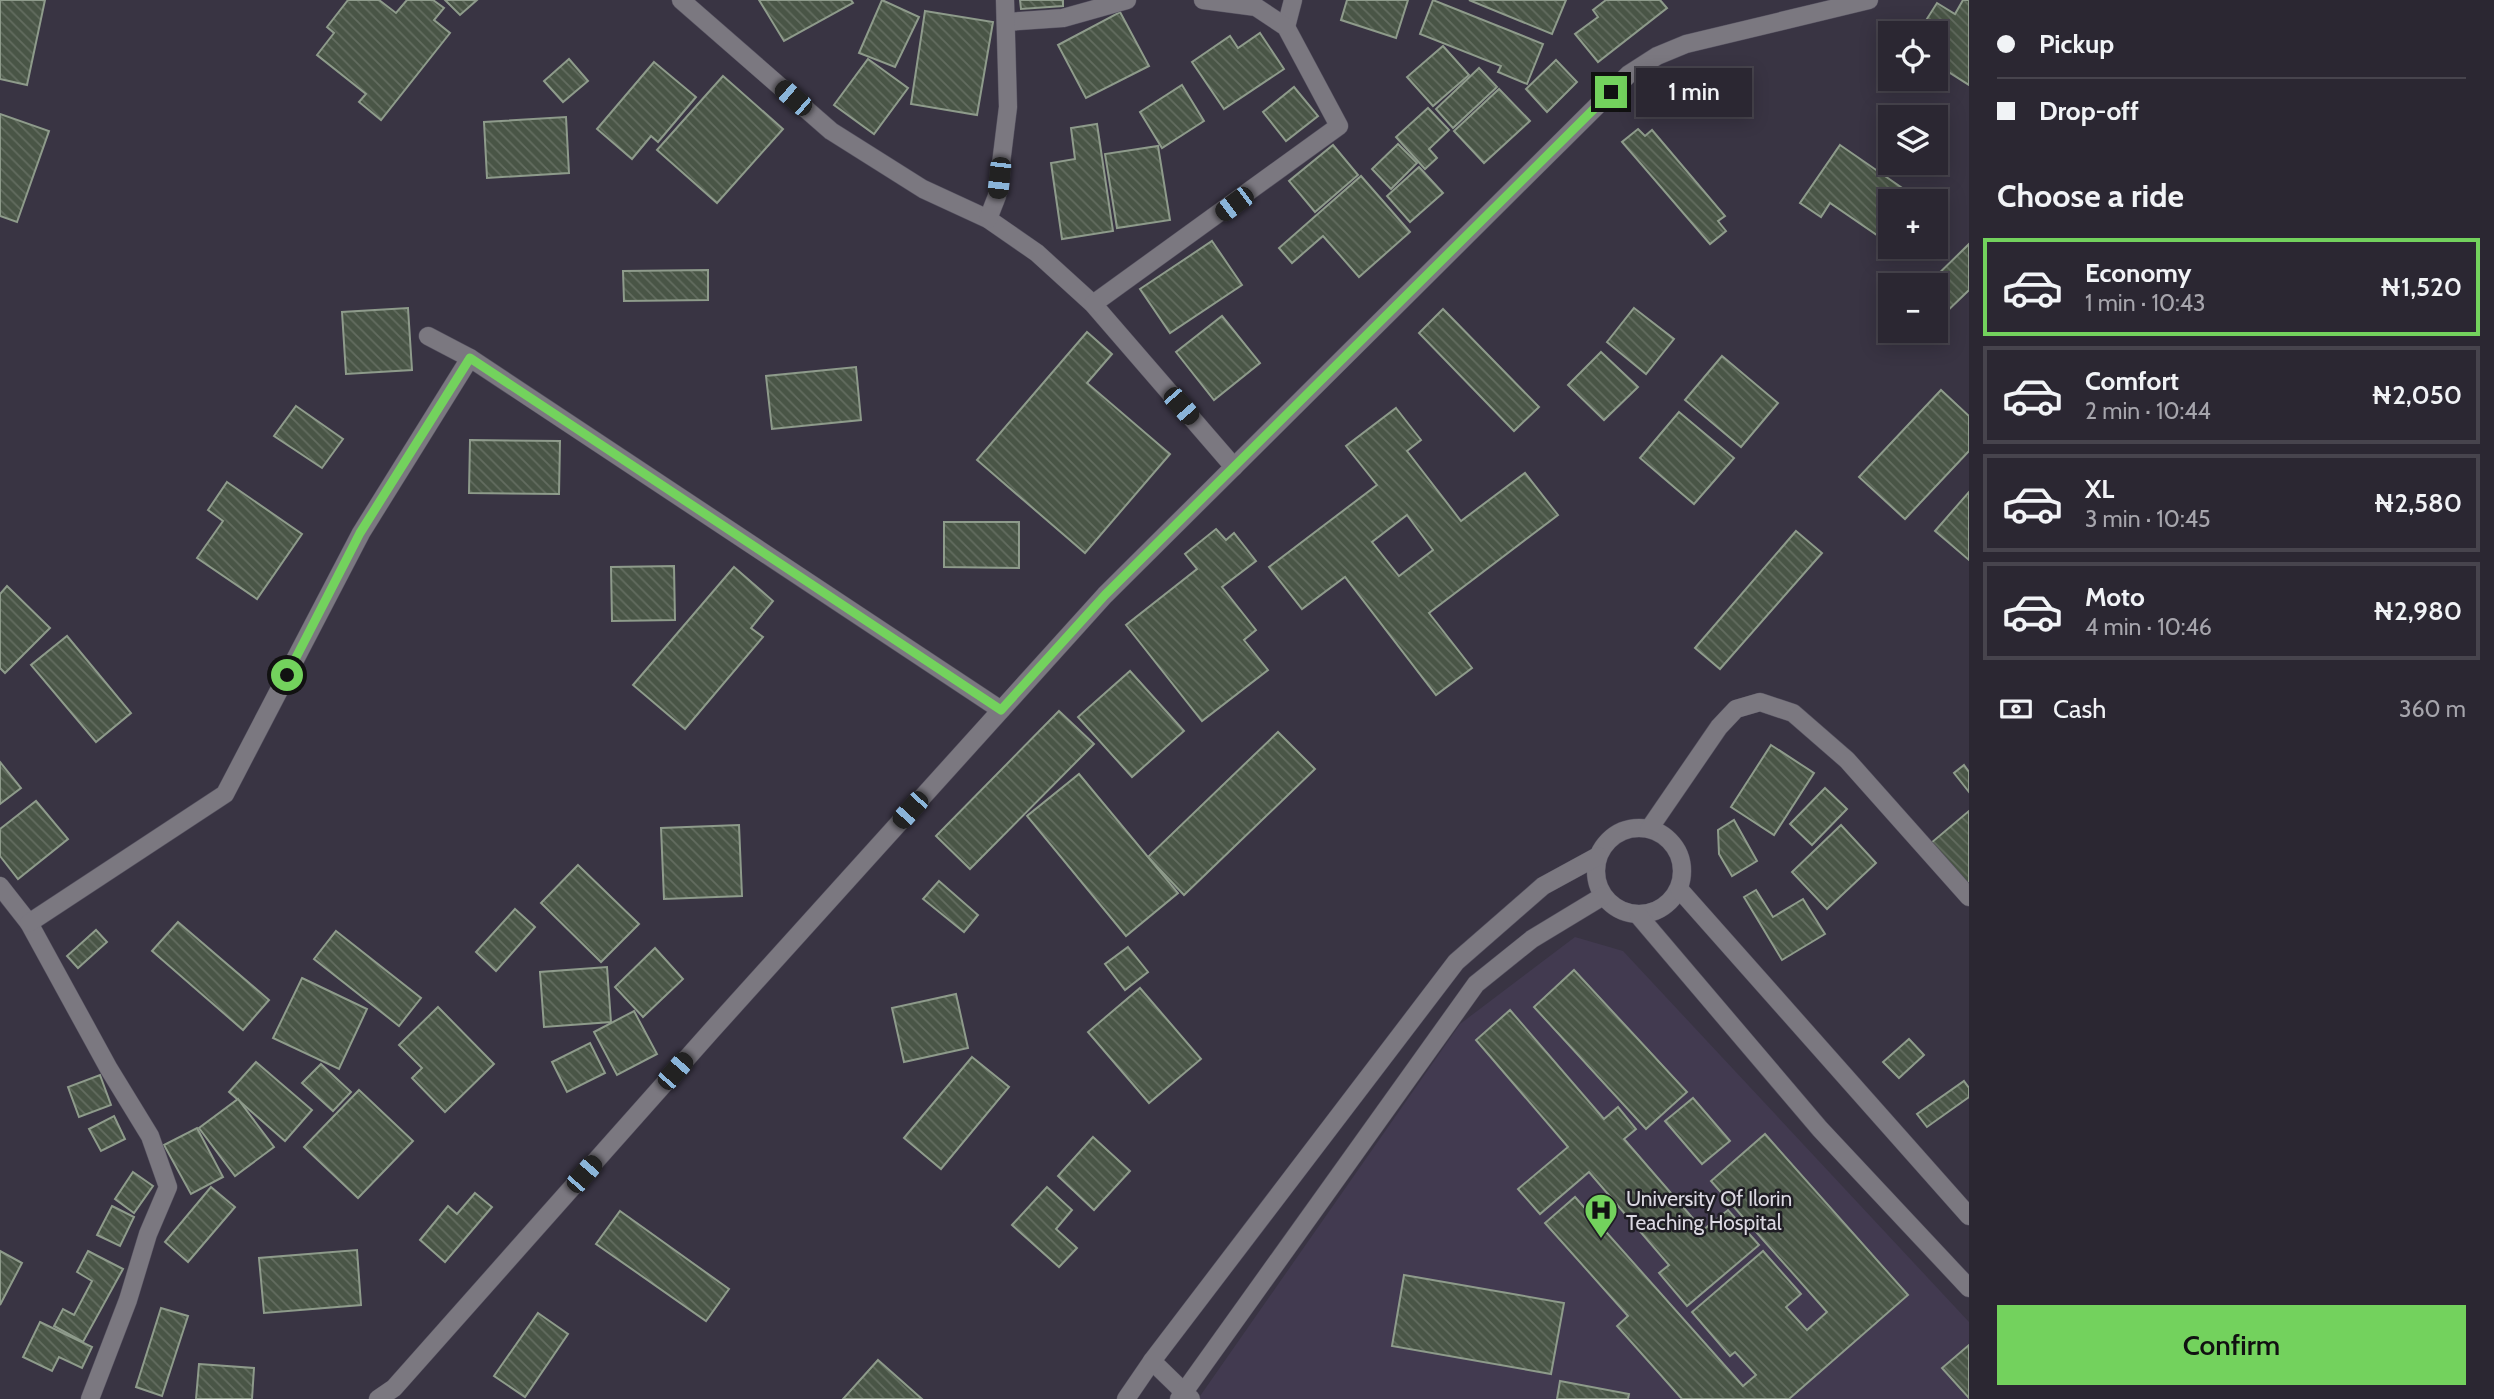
<!DOCTYPE html>
<meta charset="utf-8">
<style>
:root{--surface:#2b2732;--page:#332f3a;--text:#f1f3f6;--muted:#a6a5ac;--line:#47444d;--accent:#73d25d}
body{margin:0;font-family:Cabin,sans-serif;background:var(--page);color:var(--text);height:100vh;display:flex;flex-direction:column;font-size:26px;white-space:nowrap}
*{box-sizing:border-box;margin:0}
p{font-size:23px;color:var(--muted)}
.icon{flex:none;width:38px;height:38px;fill:none;stroke:currentColor;stroke-width:2;stroke-linecap:round;stroke-linejoin:round}
.map{position:relative;flex:1;overflow:hidden}
.side{display:flex;flex-direction:column;background:var(--surface);width:525px}
.side>*{flex:none}
.guide{display:grid;align-content:center;height:154px;padding:0 28px;background:var(--surface)}
.buttons{position:absolute;left:1878px;top:21px;display:grid;gap:14px}
.buttons a{display:grid;place-items:center;width:70px;height:70px;border-radius:0px;background:var(--surface);box-shadow:0 4px 18px #0003,0 0 0 2px var(--line);font-size:35px}
.end{position:absolute;width:32px;height:32px;margin:-16px;border:9px solid #73d25d;background:#111;box-shadow:0 0 0 4px #111}
.from{border-radius:50%}
.bubble{position:absolute;height:49px;border-radius:0px;background:var(--surface);box-shadow:0 4px 18px #0003,0 0 0 2px var(--line);font-size:23px;font-weight:600;line-height:49px;text-align:center}
.car{position:absolute;width:21px;height:42px;margin:-21px -10px;border-radius:9px;box-shadow:0 0 5px 2px #0007;background:linear-gradient(#222 24%,#8ab4d8 0 40%,#222 0 76%,#8ab4d8 0 86%,#222 0)}
.guide b{display:flex;align-items:center;gap:24px;height:66px;font-size:26px}
.guide b+b{border-top:2px solid var(--line)}
.guide i{width:18px;height:18px;background:var(--text)}
ul{padding:0;list-style:none}
li{display:flex;align-items:center;gap:21px;height:98px;margin:0 14px 10px;padding:0 14px;border:4px solid var(--line);border-radius:0px}
li div{flex:1}
li b{display:block;font-size:26px}
li em{font-style:normal;font-weight:600}
li.selected{border-color:var(--accent)}
li>.icon{width:63px;height:63px;stroke-width:1.5}
h2{padding:0 28px;font-size:32px;line-height:84px}
.pay{display:flex;align-items:center;gap:18px;height:77px;padding:0 28px;font-size:26px}
.pay p{margin-inline-start:auto}
.button{display:flex;gap:14px;margin-top:auto;padding:14px 28px}
.button a{flex:1;height:80px;border-radius:0px;background:var(--accent);color:#111;font-size:28px;font-weight:600;line-height:80px;text-align:center}
main{display:flex;flex:1;min-height:0}
.map>svg:first-child{display:block}
.built{fill:#423a50}
.building{fill:url(#building-back-hatch);stroke:#8e9b8b;stroke-width:2;fill-rule:evenodd}
.lines{fill:none;stroke-linecap:round;stroke-linejoin:round}
.minor-casing{stroke:#565260;stroke-width:19}
.minor{stroke:#7b7880;stroke-width:18}
.route{stroke:#73d25d;stroke-width:9}
.labels{text-anchor:middle;dominant-baseline:central;stroke-width:5;stroke-linejoin:round;paint-order:stroke}
.poi-label{font-size:21px;fill:#dbd8e2;stroke:#1f1d24;text-anchor:start}
</style>
<main>
<div class="map">
<svg width="1969" height="1399" viewBox="0 0 1969 1399">
<defs>
<pattern id="building-back-hatch" width="6" height="6" patternUnits="userSpaceOnUse" patternTransform="scale(1.75)"><rect width="6" height="6" fill="#495546"/><path d="M-1 5l2 2M0 0l6 6M5-1l2 2" fill="none" stroke="#636d60"/></pattern>
</defs>
<rect width="100%" height="100%" fill="#393443"/>
<polygon class="built" points="1575,937 1623,951 1969,1322 1969,1399 1198,1399 1460,1024"/>
<g class="building">
<polygon points="0,0 45,0 27,85 0,79"/>
<polygon points="348,0 379,0 396,13 407,0 433,0 444,8 434,20 450,33 381,120 359,102 366,94 317,55 334,33 327,27"/>
<polygon points="445,0 477,0 460,15"/>
<polygon points="759,0 851,0 853,3 784,41"/>
<polygon points="882,0 919,17 895,67 859,53"/>
<polygon points="1020,0 1063,0 1063,6 1021,9"/>
<polygon points="1347,0 1408,0 1396,38 1341,20"/>
<polygon points="1433,0 1543,44 1527,84 1498,72 1501,66 1420,34"/>
<polygon points="1469,0 1566,0 1552,34"/>
<polygon points="1606,0 1660,0 1667,8 1598,62 1575,34 1598,17 1593,10"/>
<polygon points="1963,0 1969,0 1969,85 1939,66 1942,61 1936,57 1936,33 1918,33 1937,3 1955,14"/>
<polygon points="925,11 993,22 977,115 911,104"/>
<polygon points="1120,12 1149,66 1086,98 1058,45"/>
<polygon points="1260,33 1284,69 1224,109 1192,62 1230,36 1238,48"/>
<polygon points="1443,46 1469,75 1433,106 1407,77"/>
<polygon points="569,59 588,81 563,102 544,81"/>
<polygon points="868,59 908,88 874,134 834,105"/>
<polygon points="1556,60 1577,82 1547,112 1526,89"/>
<polygon points="654,62 696,97 658,142 651,136 632,159 597,129"/>
<polygon points="1479,68 1497,87 1453,128 1436,109"/>
<polygon points="723,76 783,129 717,203 657,150"/>
<polygon points="1182,85 1204,121 1162,148 1140,112"/>
<polygon points="1294,87 1318,116 1286,141 1263,112"/>
<polygon points="1499,89 1530,121 1484,163 1454,131"/>
<polygon points="1428,108 1449,130 1429,149 1437,158 1425,169 1396,137"/>
<polygon points="0,114 49,131 17,222 0,216"/>
<polygon points="566,117 569,173 487,178 484,122"/>
<polygon points="1097,124 1113,231 1062,239 1051,163 1075,159 1071,128"/>
<polygon points="1638,129 1645,136 1652,130 1725,216 1718,221 1726,231 1710,244 1622,142"/>
<polygon points="1398,144 1417,163 1391,189 1372,169"/>
<polygon points="1333,145 1358,175 1315,212 1289,181"/>
<polygon points="1840,145 1921,201 1890,201 1890,244 1830,203 1821,217 1800,203"/>
<polygon points="1158,146 1170,220 1117,228 1105,154"/>
<polygon points="1419,167 1443,193 1410,222 1387,196"/>
<polygon points="1361,176 1410,232 1359,277 1323,236 1292,263 1279,248"/>
<polygon points="1212,241 1242,285 1170,333 1140,289"/>
<polygon points="1969,244 1969,290 1936,322 1936,285 1927,285"/>
<polygon points="708,270 708,300 624,301 623,271"/>
<polygon points="408,308 412,370 346,374 342,312"/>
<polygon points="1634,308 1674,339 1646,374 1607,342"/>
<polygon points="1443,309 1539,407 1514,431 1419,333"/>
<polygon points="1222,316 1260,363 1214,400 1176,352"/>
<polygon points="1087,332 1112,354 1087,383 1170,454 1085,553 977,460"/>
<polygon points="1601,352 1638,387 1604,420 1568,385"/>
<polygon points="1722,356 1778,403 1741,447 1685,400"/>
<polygon points="856,367 861,420 772,429 766,376"/>
<polygon points="1941,390 1969,416 1969,451 1905,519 1859,477"/>
<polygon points="296,406 343,439 322,468 274,436"/>
<path d="M1396,408L1421,440L1407,451L1461,521L1525,473L1558,515L1429,613L1472,668L1436,695L1345,577L1302,609L1269,567L1377,485L1346,446ZM1407,515L1433,550L1399,576L1372,542Z"/>
<polygon points="1679,412 1734,458 1694,504 1640,458"/>
<polygon points="470,440 560,441 559,494 469,493"/>
<polygon points="227,482 302,534 257,599 197,558 223,521 208,510"/>
<polygon points="1969,492 1969,560 1935,531"/>
<polygon points="944,522 1019,522 1019,568 944,567"/>
<polygon points="1216,529 1226,540 1234,533 1256,561 1222,587 1256,630 1244,640 1268,670 1202,721 1126,625 1197,569 1185,554"/>
<polygon points="1796,531 1822,553 1720,669 1695,648"/>
<polygon points="674,566 675,620 612,621 611,567"/>
<polygon points="734,567 773,601 751,628 763,637 685,729 633,685"/>
<polygon points="7,586 50,628 5,673 0,668 0,594"/>
<polygon points="67,636 131,713 96,742 31,665"/>
<polygon points="1130,671 1184,731 1132,777 1078,717"/>
<polygon points="1059,711 1094,744 970,869 936,836"/>
<polygon points="1278,732 1315,769 1184,895 1148,857"/>
<polygon points="1771,745 1814,773 1774,835 1731,807"/>
<polygon points="0,762 21,788 0,804"/>
<polygon points="1964,765 1969,772 1969,792 1954,773"/>
<polygon points="1079,774 1178,893 1126,936 1027,816"/>
<polygon points="1825,788 1847,809 1812,845 1790,824"/>
<polygon points="36,801 68,839 18,879 0,856 0,829"/>
<polygon points="1969,811 1969,882 1966,884 1931,843"/>
<polygon points="1734,820 1757,861 1732,876 1719,854 1718,830"/>
<polygon points="739,825 742,896 664,899 661,828"/>
<polygon points="1841,825 1876,863 1827,909 1792,872"/>
<polygon points="578,865 639,924 601,962 541,903"/>
<polygon points="939,881 978,915 964,932 923,899"/>
<polygon points="1756,890 1773,917 1803,899 1825,934 1782,960 1744,897"/>
<polygon points="515,909 535,927 496,971 476,952"/>
<polygon points="178,922 269,1000 243,1030 152,951"/>
<polygon points="96,930 107,942 78,968 67,956"/>
<polygon points="336,931 421,998 399,1026 314,959"/>
<polygon points="1128,947 1148,972 1125,990 1105,964"/>
<polygon points="655,948 683,979 643,1017 615,987"/>
<polygon points="607,967 611,1022 544,1027 540,972"/>
<polygon points="1574,970 1687,1092 1646,1129 1534,1007"/>
<polygon points="302,978 367,1009 339,1069 273,1038"/>
<polygon points="1140,988 1201,1059 1149,1103 1088,1032"/>
<polygon points="956,994 968,1048 904,1062 892,1008"/>
<polygon points="438,1007 494,1064 445,1112 412,1078 422,1068 399,1045"/>
<polygon points="1510,1010 1604,1119 1618,1107 1636,1129 1624,1139 1703,1230 1728,1210 1759,1245 1687,1306 1659,1273 1669,1265 1589,1172 1540,1214 1518,1189 1568,1147 1476,1040"/>
<polygon points="634,1011 657,1054 617,1075 594,1032"/>
<polygon points="1909,1039 1924,1055 1899,1078 1883,1062"/>
<polygon points="590,1043 605,1073 567,1092 552,1062"/>
<polygon points="972,1057 1009,1087 941,1169 904,1138"/>
<polygon points="256,1062 312,1110 285,1141 229,1092"/>
<polygon points="321,1064 351,1092 333,1111 302,1083"/>
<polygon points="100,1075 111,1105 79,1117 68,1087"/>
<polygon points="1964,1081 1969,1088 1969,1097 1927,1127 1917,1114"/>
<polygon points="359,1090 413,1141 358,1198 304,1147"/>
<polygon points="1693,1098 1730,1141 1702,1164 1665,1121"/>
<polygon points="238,1099 274,1147 235,1176 199,1128"/>
<polygon points="114,1116 125,1139 101,1151 89,1129"/>
<polygon points="197,1128 223,1177 191,1194 164,1145"/>
<polygon points="1765,1134 1908,1295 1789,1399 1682,1399 1617,1326 1628,1316 1545,1223 1575,1197 1743,1386 1756,1375 1735,1352 1730,1356 1692,1312 1763,1251 1801,1294 1786,1307 1807,1330 1827,1312 1711,1181"/>
<polygon points="1093,1137 1130,1171 1094,1210 1058,1176"/>
<polygon points="133,1172 153,1186 134,1213 115,1199"/>
<polygon points="211,1187 235,1207 188,1262 165,1242"/>
<polygon points="1047,1187 1072,1210 1056,1229 1077,1248 1059,1267 1012,1225"/>
<polygon points="475,1193 492,1207 445,1262 420,1240 448,1206 457,1214"/>
<polygon points="112,1206 134,1217 120,1246 97,1235"/>
<polygon points="620,1211 729,1289 706,1321 596,1244"/>
<polygon points="357,1250 361,1305 264,1313 259,1258"/>
<polygon points="0,1251 22,1263 0,1305"/>
<polygon points="88,1251 123,1269 83,1342 54,1326 63,1309 74,1315 92,1281 77,1272"/>
<polygon points="1404,1275 1564,1303 1551,1374 1392,1346"/>
<polygon points="161,1308 188,1316 162,1396 136,1387"/>
<polygon points="538,1313 568,1334 525,1397 494,1376"/>
<polygon points="40,1322 92,1347 82,1368 59,1357 52,1371 23,1357"/>
<polygon points="1969,1345 1969,1398 1942,1368"/>
<polygon points="878,1360 922,1399 843,1399"/>
<polygon points="199,1364 254,1368 252,1399 196,1399"/>
<polygon points="1560,1381 1629,1394 1628,1399 1557,1399"/>
</g>
<g class="lines">
<defs>
<g id="minor">
<polyline points="681,0 831,131 923,189 988,219 1037,253 1093,304 1234,467"/>
<polyline points="1006,22 1063,18 1127,0"/>
<polyline points="1286,27 1293,0"/>
<polyline points="988,219 997,196 1008,107 1005,0"/>
<polyline points="1093,304 1339,126 1286,27 1256,7 1203,0"/>
<polyline points="470,358 1001,710"/>
<circle cx="1639" cy="871" r="43"/>
<polyline points="1649,829 1719,727 1736,709 1760,702 1793,713 1847,760 1969,897"/>
<polyline points="0,886 29,923 109,1069 150,1136 168,1187 148,1234 128,1300 90,1399"/>
<polyline points="1679,889 1969,1216"/>
<polyline points="1638,915 1820,1129 1969,1288"/>
<polyline points="29,923 225,794 361,533 470,358 428,336"/>
<polyline points="1152,1361 1191,1399"/>
<polyline points="378,1399 394,1388 712,1030 1105,595 1629,74 1657,56 1686,44 1869,0"/>
<polyline points="1126,1399 1152,1361 1456,962 1543,886 1598,856"/>
<polyline points="1179,1399 1476,984 1532,939 1603,896"/>
</g>
</defs>
<use href="#minor" class="minor-casing"/>
<use href="#minor" class="minor"/>
</g>
<g class="lines">
<polyline class="route" points="287,675 360,533 470,358 1001,710 1105,595 1611,92"/>
</g>
<defs>
<symbol id="hospital-pin" viewBox="-11 -11 22 30"><path d="M0 17L-7.5 6A9.5 9.5 0 1 1 7.5 6Z" fill="#73d25d" stroke="#1f1d24"/><path d="M-5-5h3v3.5h4V-5h3V5h-3V1.5h-4V5h-3Z" fill="#111"/></symbol>
</defs>
<g fill-rule="evenodd">
<use href="#hospital-pin" x="1582" y="1191" width="38" height="52"/>
</g>
<g class="labels">
<g class="poi-label">
<text x="1626" y="1198">University Of Ilorin<tspan x="1626" dy="24">Teaching Hospital</tspan></text>
</g>
</g>
</svg>
<div class="buttons">
<a><svg class="icon" aria-label="locate" viewBox="0 0 24 24"><circle cx="12" cy="12" r="6"/><path d="M12 2v4M12 18v4M2 12h4M18 12h4"/></svg></a>
<a><svg class="icon" aria-label="layers" viewBox="0 0 24 24"><path d="M12 4l9 5-9 5-9-5zM3 14l9 5 9-5"/></svg></a>
<a>+</a>
<a>−</a>
</div>
<i class="end from" style="left:287px;top:675px"></i>
<i class="end" style="left:1611px;top:92px"></i>
<div class="bubble" style="left:1636px;top:68px;width:116px">1 min</div>
<i class="car" style="left:793px;top:98px;rotate:311deg"></i>
<i class="car" style="left:999px;top:178px;rotate:186deg"></i>
<i class="car" style="left:1234px;top:204px;rotate:233deg"></i>
<i class="car" style="left:1181px;top:406px;rotate:139deg"></i>
<i class="car" style="left:910px;top:810px;rotate:222deg"></i>
<i class="car" style="left:675px;top:1071px;rotate:41deg"></i>
<i class="car" style="left:584px;top:1174px;rotate:41deg"></i>
</div>
<section class="side">
<div class="guide">
<b><i class="from"></i>Pickup</b>
<b><i></i>Drop-off</b>
</div>
<h2>Choose a ride</h2>
<ul>
<li class="selected"><svg class="icon" aria-label="car" viewBox="0 0 24 24"><path d="M5 17H2v-5l4-1 3-4h7l3 4 3 1v5h-3M9 17h6M6 11h13"/><circle cx="7" cy="17" r="2"/><circle cx="17" cy="17" r="2"/></svg><div><b>Economy</b><p>1 min · 10:43</p></div><em>₦1,520</em></li>
<li><svg class="icon" aria-label="car" viewBox="0 0 24 24"><path d="M5 17H2v-5l4-1 3-4h7l3 4 3 1v5h-3M9 17h6M6 11h13"/><circle cx="7" cy="17" r="2"/><circle cx="17" cy="17" r="2"/></svg><div><b>Comfort</b><p>2 min · 10:44</p></div><em>₦2,050</em></li>
<li><svg class="icon" aria-label="car" viewBox="0 0 24 24"><path d="M5 17H2v-5l4-1 3-4h7l3 4 3 1v5h-3M9 17h6M6 11h13"/><circle cx="7" cy="17" r="2"/><circle cx="17" cy="17" r="2"/></svg><div><b>XL</b><p>3 min · 10:45</p></div><em>₦2,580</em></li>
<li><svg class="icon" aria-label="car" viewBox="0 0 24 24"><path d="M5 17H2v-5l4-1 3-4h7l3 4 3 1v5h-3M9 17h6M6 11h13"/><circle cx="7" cy="17" r="2"/><circle cx="17" cy="17" r="2"/></svg><div><b>Moto</b><p>4 min · 10:46</p></div><em>₦2,980</em></li>
</ul>
<div class="pay"><svg class="icon" aria-label="cash" viewBox="0 0 24 24"><path d="M3 7h18v10H3z"/><circle cx="12" cy="12" r="2"/></svg>Cash<p>360 m</p></div>
<div class="button"><a>Confirm</a></div>
</section>
</main>
